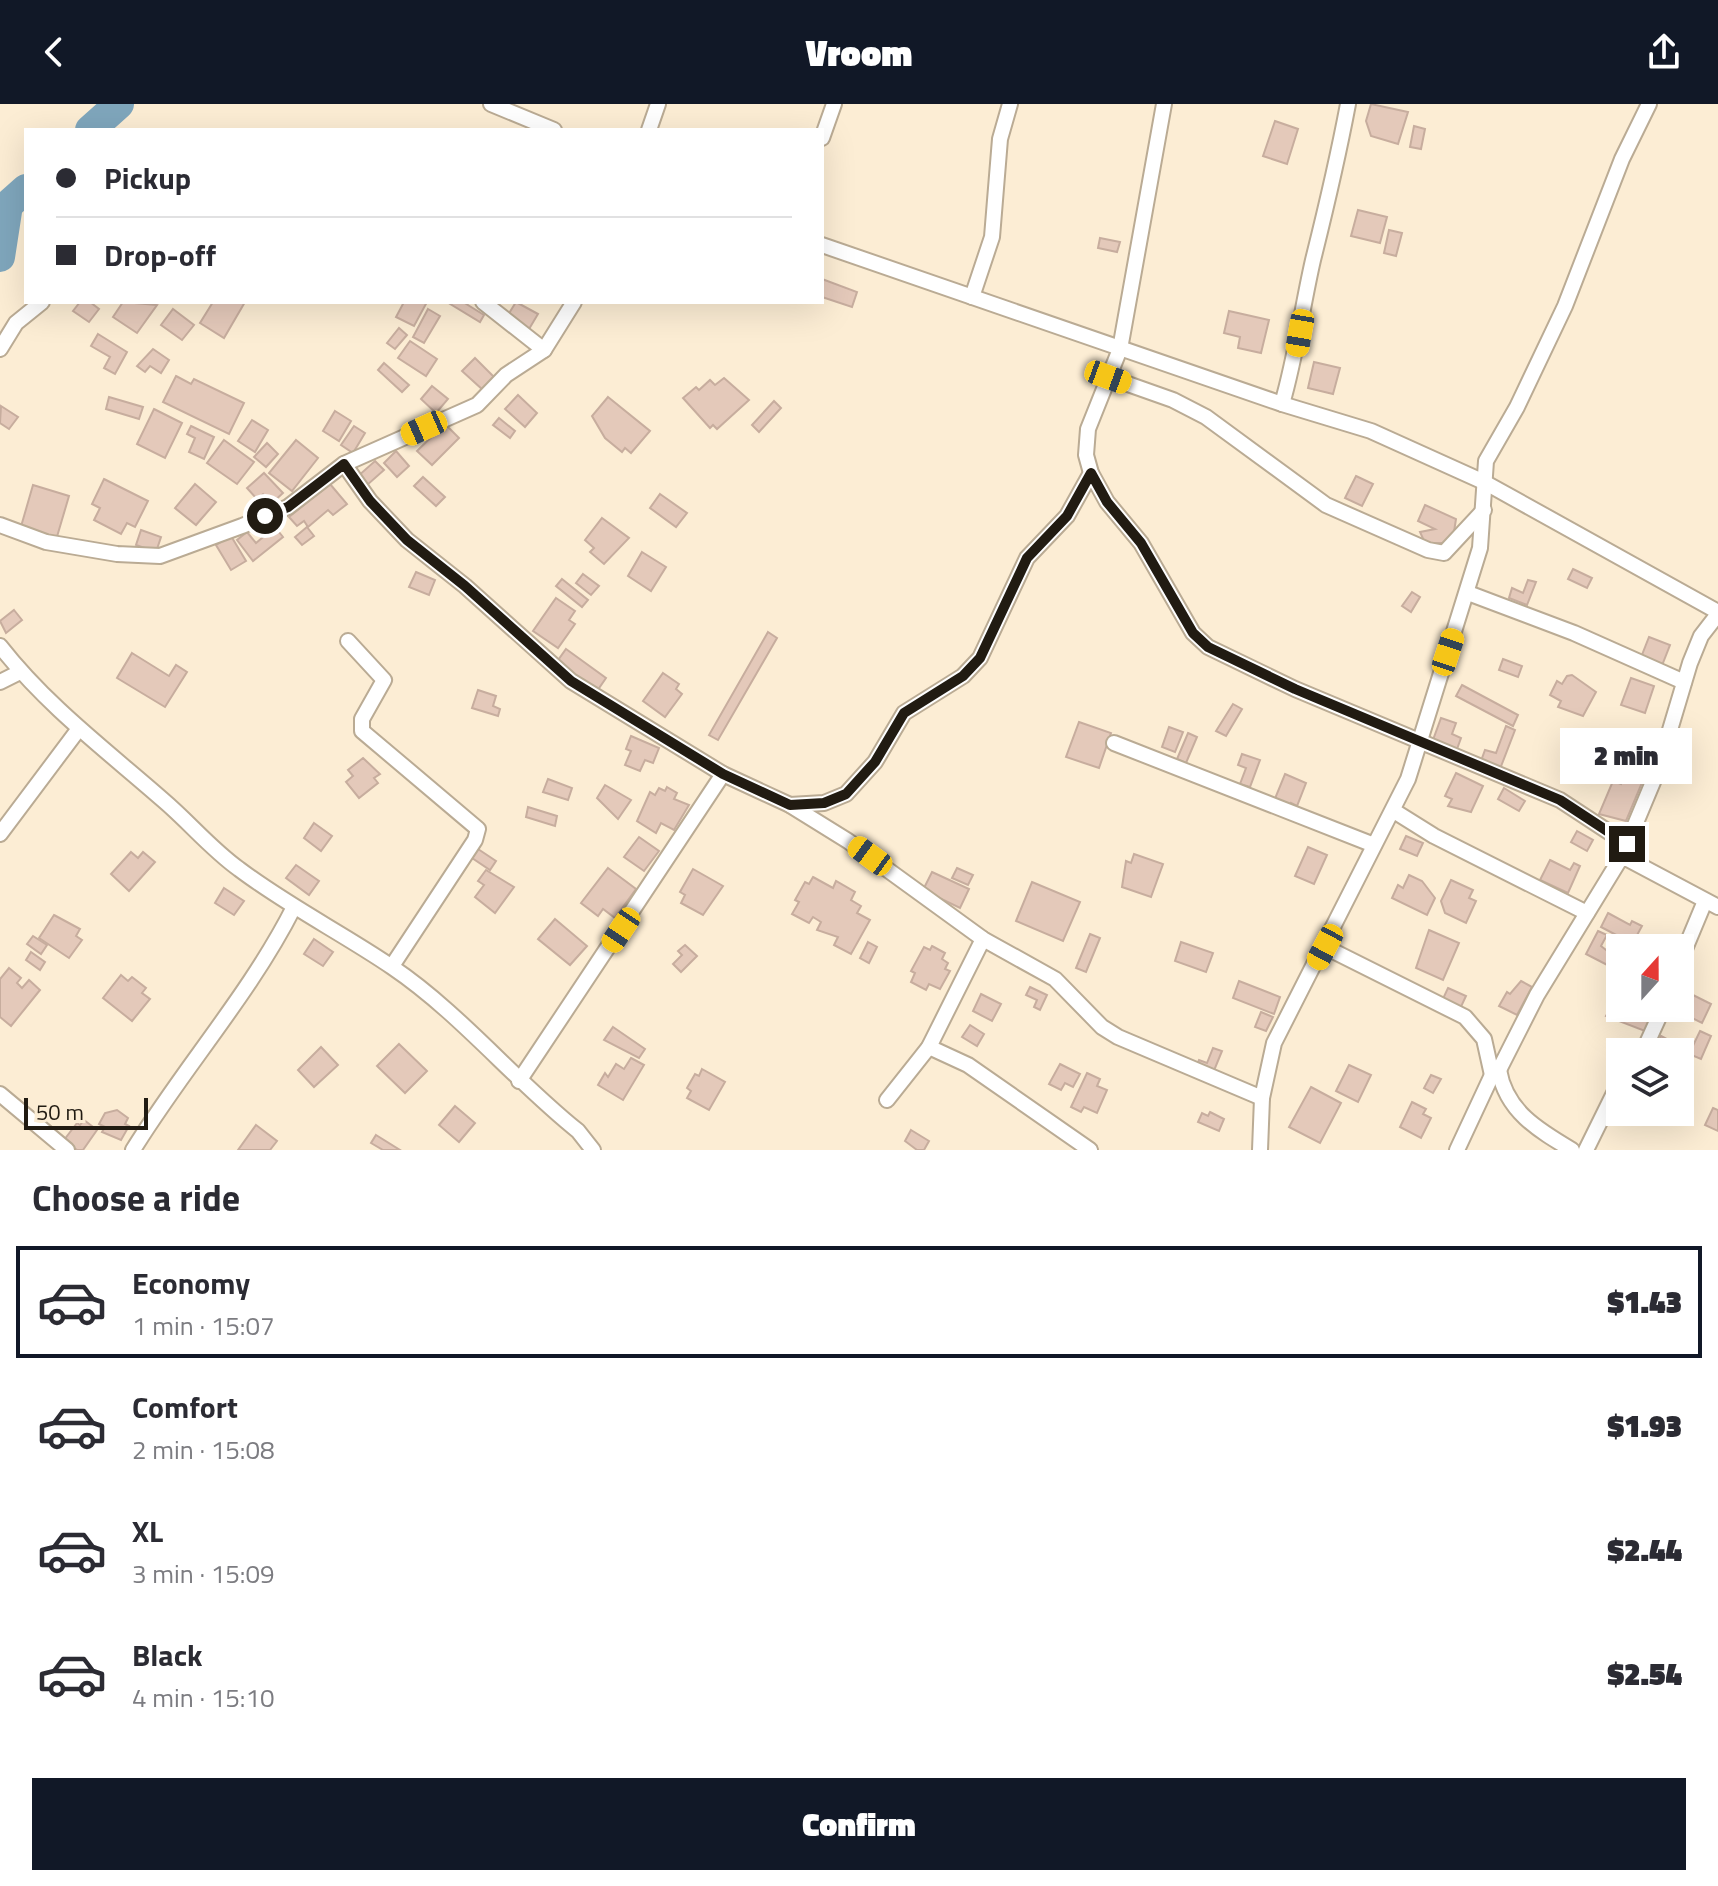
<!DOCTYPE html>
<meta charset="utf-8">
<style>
:root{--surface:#fff;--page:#f2f2f3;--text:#2b2b33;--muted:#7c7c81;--line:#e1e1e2;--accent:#111827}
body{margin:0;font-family:"Titillium Web",sans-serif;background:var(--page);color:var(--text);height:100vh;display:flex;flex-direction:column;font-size:30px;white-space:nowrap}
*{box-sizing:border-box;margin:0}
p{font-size:26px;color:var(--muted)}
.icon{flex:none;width:44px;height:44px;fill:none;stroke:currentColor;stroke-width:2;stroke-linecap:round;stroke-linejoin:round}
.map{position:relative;height:1046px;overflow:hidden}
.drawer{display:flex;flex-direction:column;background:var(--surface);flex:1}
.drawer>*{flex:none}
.top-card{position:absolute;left:24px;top:24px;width:800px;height:176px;border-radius:0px;box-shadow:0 8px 32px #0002;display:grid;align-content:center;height:176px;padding:0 32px;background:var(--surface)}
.needle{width:52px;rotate:21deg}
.fabs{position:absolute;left:1606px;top:830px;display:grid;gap:16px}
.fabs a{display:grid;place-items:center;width:88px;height:88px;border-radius:0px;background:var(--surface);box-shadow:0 8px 32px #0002;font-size:40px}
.scale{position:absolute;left:24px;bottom:20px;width:124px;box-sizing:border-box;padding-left:8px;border:4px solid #211b12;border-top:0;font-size:22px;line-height:28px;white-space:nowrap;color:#211b12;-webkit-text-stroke:6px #fcedd4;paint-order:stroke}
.end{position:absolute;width:36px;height:36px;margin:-18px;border:10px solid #211b12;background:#fff;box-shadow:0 0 0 4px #fff}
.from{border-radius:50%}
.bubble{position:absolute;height:56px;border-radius:0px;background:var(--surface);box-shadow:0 8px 32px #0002;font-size:26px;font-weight:800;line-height:56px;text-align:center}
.car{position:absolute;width:24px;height:48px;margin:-24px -12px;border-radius:10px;box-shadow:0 0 6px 2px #0007;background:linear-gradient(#f5c518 24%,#345 0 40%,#f5c518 0 76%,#345 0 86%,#f5c518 0)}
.top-card b{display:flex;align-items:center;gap:28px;height:76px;font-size:30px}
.top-card b+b{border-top:2px solid var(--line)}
.top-card i{width:20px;height:20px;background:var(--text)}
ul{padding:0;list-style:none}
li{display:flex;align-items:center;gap:24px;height:112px;margin:0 16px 12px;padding:0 16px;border:4px solid transparent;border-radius:0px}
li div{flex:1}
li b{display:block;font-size:30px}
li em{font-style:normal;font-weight:800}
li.active{border-color:var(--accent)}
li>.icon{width:72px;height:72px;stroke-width:1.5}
h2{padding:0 32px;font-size:36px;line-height:96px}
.primary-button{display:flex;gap:16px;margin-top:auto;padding:16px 32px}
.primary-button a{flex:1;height:92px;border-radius:0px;background:var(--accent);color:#fff;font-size:32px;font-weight:800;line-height:92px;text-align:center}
header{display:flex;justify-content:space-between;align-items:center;height:104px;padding:0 32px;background:var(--accent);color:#fff;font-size:36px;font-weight:800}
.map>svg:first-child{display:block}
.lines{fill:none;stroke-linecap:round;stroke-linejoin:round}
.river{stroke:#7fa6bc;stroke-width:30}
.building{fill:#e4c9ba;stroke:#c7ad9e;stroke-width:2}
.minor-casing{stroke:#baab94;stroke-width:18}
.minor{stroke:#fff;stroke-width:14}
.route{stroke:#211b12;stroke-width:10}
</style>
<header><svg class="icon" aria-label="back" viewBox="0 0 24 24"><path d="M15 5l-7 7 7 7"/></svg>Vroom<svg class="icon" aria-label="share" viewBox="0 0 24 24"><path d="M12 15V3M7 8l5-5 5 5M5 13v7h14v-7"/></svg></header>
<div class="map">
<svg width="1718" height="1046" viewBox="0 0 1718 1046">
<rect width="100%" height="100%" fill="#fcedd4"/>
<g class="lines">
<g class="river">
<polyline points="90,26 119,0"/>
<polyline points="0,153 8,101 26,85"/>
</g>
</g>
<g class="building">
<polygon points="1371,0 1408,8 1398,40 1371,32 1366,17"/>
<polygon points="1275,17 1298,25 1287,60 1263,52"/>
<polygon points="1414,22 1425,25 1421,45 1410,43"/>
<polygon points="1358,106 1387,113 1380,139 1351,132"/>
<polygon points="1389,126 1402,129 1396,152 1384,149"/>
<polygon points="1100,134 1120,138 1117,148 1098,144"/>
<polygon points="822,175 857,188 852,203 822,193"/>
<polygon points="80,198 90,198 99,205 89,218 73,207"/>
<polygon points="123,198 157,201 137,229 113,213"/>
<polygon points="213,198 245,198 224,234 200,219"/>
<polygon points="404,198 427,198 414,222 396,213"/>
<polygon points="447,198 463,198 484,211 480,218"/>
<polygon points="516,198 538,210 529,225 508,211"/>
<polygon points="173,205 194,221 182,236 161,221"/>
<polygon points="428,205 440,212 424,239 413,233"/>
<polygon points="1229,207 1269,216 1261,249 1238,244 1240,233 1224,229"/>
<polygon points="399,224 407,231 395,245 387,239"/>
<polygon points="98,230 127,248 115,270 104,264 110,253 91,242"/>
<polygon points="410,237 437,255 426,272 398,254"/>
<polygon points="153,245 169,256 161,269 150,262 145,268 137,262"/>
<polygon points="475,254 495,274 483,286 462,267"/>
<polygon points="1314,258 1340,264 1333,290 1308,284"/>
<polygon points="384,259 409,281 402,288 378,266"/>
<polygon points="176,272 191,280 194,275 244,299 229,330 163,298"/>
<polygon points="724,274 749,296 717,325 713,321 710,324 683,294 696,283 699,286 710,276 715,281"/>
<polygon points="432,282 448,295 436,309 421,295"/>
<polygon points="518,291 537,309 525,323 505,305"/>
<polygon points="109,293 143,303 139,315 106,305"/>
<polygon points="608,293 650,327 631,349 625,344 622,348 605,334 592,312"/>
<polygon points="774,297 781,304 759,328 752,321"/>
<polygon points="1,302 18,313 9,325 0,319"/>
<polygon points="154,305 182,319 165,354 137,340"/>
<polygon points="335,307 351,317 339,337 323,327"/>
<polygon points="499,314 515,327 510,334 493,321"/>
<polygon points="252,316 268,326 255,348 238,337"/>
<polygon points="445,320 459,334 432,361 417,347"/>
<polygon points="191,322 214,333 204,355 189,348 195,334 187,330"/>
<polygon points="354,322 365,329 353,349 341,341"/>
<polygon points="224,336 254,358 237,380 207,359"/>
<polygon points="296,336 318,354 292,387 269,369"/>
<polygon points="267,339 278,350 266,363 254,353"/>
<polygon points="396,347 409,362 397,373 384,359"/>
<polygon points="375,357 384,366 366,382 357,373"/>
<polygon points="264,369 283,389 272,399 263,390 257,395 247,384"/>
<polygon points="1356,372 1373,380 1362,402 1345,394"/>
<polygon points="423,373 445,393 436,402 414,382"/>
<polygon points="104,375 148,397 135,423 127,419 121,430 94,416 100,404 92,400"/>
<polygon points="195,380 216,398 196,421 175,404"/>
<polygon points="330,380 347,400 333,411 328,406 308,423 304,417 297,422 289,413"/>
<polygon points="33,381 69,392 56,436 20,426"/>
<polygon points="660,390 687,409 676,423 650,404"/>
<polygon points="1425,401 1456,415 1453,434 1443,439 1425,439 1420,428 1435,425 1418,417"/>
<polygon points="602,414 629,434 604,460 590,448 594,444 585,436"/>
<polygon points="275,423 283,433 253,457 237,436 247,428 256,439"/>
<polygon points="307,423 314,432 302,441 295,433"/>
<polygon points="141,426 161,433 156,448 136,441"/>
<polygon points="231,432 246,457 231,466 216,441"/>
<polygon points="642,448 666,463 651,487 628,472"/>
<polygon points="1573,465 1592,474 1587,484 1568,475"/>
<polygon points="416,468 435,476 429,491 409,483"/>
<polygon points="583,470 599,482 591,491 576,479"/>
<polygon points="562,475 588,496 582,503 556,482"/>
<polygon points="1528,476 1536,478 1527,501 1509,494 1512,484 1523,489"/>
<polygon points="1412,488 1420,493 1411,508 1402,502"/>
<polygon points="556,494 575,507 569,516 575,520 558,544 533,527"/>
<polygon points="14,506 22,516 6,529 0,517"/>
<polygon points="768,528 777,534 718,636 709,631"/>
<polygon points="1649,533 1670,541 1661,564 1640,556"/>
<polygon points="566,545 606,574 597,587 556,559"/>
<polygon points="132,549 169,572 176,561 187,568 165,603 117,574"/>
<polygon points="1503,555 1522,562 1518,573 1499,566"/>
<polygon points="663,569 679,580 676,585 682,590 665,613 643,597"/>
<polygon points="1572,571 1596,588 1583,612 1558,603 1561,597 1550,591 1557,577 1562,580 1567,572"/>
<polygon points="1631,574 1654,582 1645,609 1621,601"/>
<polygon points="1462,581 1518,611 1513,622 1456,592"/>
<polygon points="478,586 496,592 493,602 500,605 498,612 472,604"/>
<polygon points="1233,600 1242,605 1226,632 1216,627"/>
<polygon points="1441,614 1456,619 1452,630 1461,634 1457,645 1433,636"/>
<polygon points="1079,618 1111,629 1099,664 1066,653"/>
<polygon points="1506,622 1515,626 1500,665 1481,657 1485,646 1496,649"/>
<polygon points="1169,623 1183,628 1175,648 1162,643"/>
<polygon points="1188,629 1197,633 1186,659 1177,655"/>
<polygon points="631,632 659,644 653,659 645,656 640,667 625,661 631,647 626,645"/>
<polygon points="1242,650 1260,656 1250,683 1240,680 1246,664 1238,661"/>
<polygon points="363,654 380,670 374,674 378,679 359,694 346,678 353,672 348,666"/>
<polygon points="1626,667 1644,674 1626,717 1599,710 1613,677 1621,680"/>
<polygon points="1456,669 1483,682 1471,708 1448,702 1452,695 1445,692"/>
<polygon points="1285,670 1306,679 1297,702 1291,699 1289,704 1274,697"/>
<polygon points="548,675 572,684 568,696 543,688"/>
<polygon points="605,681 631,696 618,715 597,694"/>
<polygon points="667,683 677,689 674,695 689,701 674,726 661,719 656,729 637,717 650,688 655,691 659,684 665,687"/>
<polygon points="1504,684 1525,697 1519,707 1498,695"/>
<polygon points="528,703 557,712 555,722 526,713"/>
<polygon points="314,719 332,732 321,747 304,734"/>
<polygon points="1577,727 1593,736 1587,747 1571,738"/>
<polygon points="1406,732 1423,739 1417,752 1400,745"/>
<polygon points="639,733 659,747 644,767 624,753"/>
<polygon points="1308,743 1327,751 1314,780 1295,772"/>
<polygon points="478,745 496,757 490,766 472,754"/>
<polygon points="131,748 138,754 143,748 155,758 129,787 111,770"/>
<polygon points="1134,750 1163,760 1151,793 1122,783 1126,757 1131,759"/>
<polygon points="1550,756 1570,766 1574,759 1580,762 1568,789 1540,776"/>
<polygon points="296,761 319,777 309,791 286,774"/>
<polygon points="608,764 636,785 615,814 603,805 598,812 581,799"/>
<polygon points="957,764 973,771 968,781 952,774"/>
<polygon points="693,765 723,782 703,811 681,799 685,791 680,788"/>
<polygon points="486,766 514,783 495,809 475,793 484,781 478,777"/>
<polygon points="932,768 969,785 960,804 923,786"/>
<polygon points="1409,771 1422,777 1435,794 1427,811 1392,794 1398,781 1403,784"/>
<polygon points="813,773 833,784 836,777 855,788 851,796 861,802 857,809 870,816 851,850 834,841 838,833 817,826 821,818 813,813 809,819 792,810 799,798 795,796 805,778 809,780"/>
<polygon points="1451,776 1473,786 1469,794 1476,797 1466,819 1445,809 1441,797"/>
<polygon points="1032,778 1080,798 1063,837 1016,817"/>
<polygon points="224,784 244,797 234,811 215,799"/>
<polygon points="1608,809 1630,821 1632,817 1642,822 1630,844 1620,844 1620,853 1614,850 1622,834 1601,823"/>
<polygon points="54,811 80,825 76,832 82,836 69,854 39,834"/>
<polygon points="555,815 587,842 570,861 538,835"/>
<polygon points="1429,826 1459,839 1443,876 1416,864"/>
<polygon points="1598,827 1607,831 1601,842 1620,857 1617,866 1586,850"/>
<polygon points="1090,830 1100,834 1086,868 1076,864"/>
<polygon points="33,832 47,841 41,850 27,840"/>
<polygon points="314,835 333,848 323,862 304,850"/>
<polygon points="868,838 877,843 869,859 860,854"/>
<polygon points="1181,838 1213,849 1206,868 1175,857"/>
<polygon points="685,841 697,852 681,868 673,860 682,851 678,847"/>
<polygon points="932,842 945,849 942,855 948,859 945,865 950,867 940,885 929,880 926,886 911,878 915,869 911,867 924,843 930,846"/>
<polygon points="31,848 45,858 40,866 26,856"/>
<polygon points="9,864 21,874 17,879 22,884 29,876 40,886 11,922 0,913 0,875"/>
<polygon points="121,871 128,877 132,873 146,884 142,889 150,895 132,917 103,894"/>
<polygon points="1239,877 1280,893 1274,910 1233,894"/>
<polygon points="1521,877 1532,883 1517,911 1499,902 1507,888 1510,890"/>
<polygon points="1030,883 1047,891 1040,906 1034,903 1037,896 1026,891"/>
<polygon points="1448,884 1466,892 1459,907 1441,899"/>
<polygon points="1683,886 1711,900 1702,919 1674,905 1680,904"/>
<polygon points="1620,888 1620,904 1654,904 1645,927 1606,912"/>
<polygon points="981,890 1001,900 992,917 973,907"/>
<polygon points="1261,908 1273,913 1266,927 1255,923"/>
<polygon points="970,921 984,930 977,942 962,933"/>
<polygon points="613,923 645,945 639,954 604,936"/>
<polygon points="1700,927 1711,932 1701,955 1689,950"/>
<polygon points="1661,932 1687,946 1680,958 1680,948 1654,946"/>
<polygon points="399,940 427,967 405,989 377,962"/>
<polygon points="321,943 338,961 314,983 298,966"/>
<polygon points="1213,944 1222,947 1213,969 1196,963 1199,956 1207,959"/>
<polygon points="631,954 644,961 623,996 598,981 605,969 608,973 616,960 624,965"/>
<polygon points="1060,960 1080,970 1073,983 1065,979 1061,986 1049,980"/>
<polygon points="1349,961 1371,971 1358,998 1336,987"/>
<polygon points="702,965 725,978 709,1006 687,994 691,987 687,984 695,970 699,972"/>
<polygon points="1087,969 1100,975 1097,982 1107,986 1097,1009 1084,1003 1081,1008 1071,1003"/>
<polygon points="1431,971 1441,975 1433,989 1424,984"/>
<polygon points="1311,983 1341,999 1320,1039 1289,1023"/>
<polygon points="1412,998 1426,1005 1423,1010 1431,1014 1421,1034 1400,1023"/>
<polygon points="455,1002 475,1019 459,1038 439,1021"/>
<polygon points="1713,1004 1718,1006 1718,1027 1705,1021"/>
<polygon points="117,1006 128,1014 125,1020 129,1022 121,1036 102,1028 105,1023 99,1020 105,1009"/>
<polygon points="1210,1008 1224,1015 1219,1027 1198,1018 1202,1009 1208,1012"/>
<polygon points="84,1016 97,1026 83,1046 77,1046 64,1036 77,1019 80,1021"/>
<polygon points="256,1021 277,1037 270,1046 238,1046"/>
<polygon points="911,1026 929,1037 924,1046 917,1046 905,1037"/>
<polygon points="376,1031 400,1046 383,1046 371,1039"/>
</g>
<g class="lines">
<defs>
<g id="minor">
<polyline points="491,0 554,26"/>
<polyline points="1164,0 1120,245 1088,325 1086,351 1091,369 1107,398 1141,439 1193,529 1208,543 1295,585 1560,696 1627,740"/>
<polyline points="649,26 658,0"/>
<polyline points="822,34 834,0"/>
<path d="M822,141L1282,300C1296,252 1302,204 1313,156C1326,104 1338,53 1348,0"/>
<polyline points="972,193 992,133 1000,35 1010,0"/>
<polyline points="483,198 544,246"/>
<polyline points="0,245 16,219 42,198"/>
<polyline points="1108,273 1173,296 1206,313 1326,401 1428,446 1444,449 1484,406"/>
<polyline points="1282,300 1371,327 1484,378 1718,508"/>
<polyline points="344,360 370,397 407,436 465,482 571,577 723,670 790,701 848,737 983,835 1055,875 1102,923 1118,933 1262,994"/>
<polyline points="0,421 46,438 117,450 160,452 242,422 288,403 344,360 477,301 506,271 544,246 574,198"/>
<polyline points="1468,489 1574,529 1684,578"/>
<polyline points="348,537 384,576 362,615 362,627 478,725 475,736 392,862"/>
<path d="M0,542C47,602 106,646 163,696C189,718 211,745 239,765C288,802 342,829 392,863C460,909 514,976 578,1027L593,1046"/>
<polyline points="0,578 20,568"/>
<polyline points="1114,639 1374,741"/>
<polyline points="790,701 824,699 846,690 875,658 904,609 963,572 980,554 1027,454 1067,412 1091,369"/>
<polyline points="1394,707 1434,732 1587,809"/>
<polyline points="0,730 78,626"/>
<polyline points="1622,752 1718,803"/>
<polyline points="1325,843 1465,913 1484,935 1492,971"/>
<polyline points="1680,857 1705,797"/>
<polyline points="929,943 968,961 1090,1046"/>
<polyline points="1643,948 1663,904"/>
<path d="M1499,966C1506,1007 1538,1026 1572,1046"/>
<polyline points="519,977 723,670"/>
<polyline points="0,990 67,1046"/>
<polyline points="887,996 929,943 983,835"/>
<path d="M133,1046C184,963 250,890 294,803"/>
<polyline points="1260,1046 1262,994 1274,939 1408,675 1480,444 1486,357 1517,303 1565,202 1622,55 1649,0"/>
<polyline points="1457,1046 1492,971 1499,966 1537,891 1622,752 1658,666 1690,559 1701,532 1718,510"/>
<polyline points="1586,1046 1620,977"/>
</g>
</defs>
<use href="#minor" class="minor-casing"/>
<use href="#minor" class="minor"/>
</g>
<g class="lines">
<polyline class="route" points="265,412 288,403 344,360 370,397 407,436 465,482 571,577 723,670 790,701 824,699 846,690 875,658 904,609 963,572 980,554 1027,454 1067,412 1091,369 1107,398 1141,439 1193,529 1208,543 1295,585 1560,696 1627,740"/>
</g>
</svg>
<div class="fabs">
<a><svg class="needle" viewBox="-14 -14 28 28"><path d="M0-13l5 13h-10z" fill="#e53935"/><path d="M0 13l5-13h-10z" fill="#7c7c81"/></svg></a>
<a><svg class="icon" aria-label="layers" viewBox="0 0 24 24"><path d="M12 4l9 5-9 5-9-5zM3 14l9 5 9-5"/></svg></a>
</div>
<div class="scale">50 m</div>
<i class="end from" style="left:265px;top:412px"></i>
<i class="end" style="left:1627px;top:740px"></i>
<div class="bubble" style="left:1560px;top:624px;width:132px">2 min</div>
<i class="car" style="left:1300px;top:229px;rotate:190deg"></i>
<i class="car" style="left:1108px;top:273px;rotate:110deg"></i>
<i class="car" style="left:424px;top:324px;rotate:246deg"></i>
<i class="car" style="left:1448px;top:548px;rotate:18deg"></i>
<i class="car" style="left:870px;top:752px;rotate:306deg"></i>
<i class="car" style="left:621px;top:826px;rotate:214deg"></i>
<i class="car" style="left:1325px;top:843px;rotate:208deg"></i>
<div class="top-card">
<b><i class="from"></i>Pickup</b>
<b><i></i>Drop-off</b>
</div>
</div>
<section class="drawer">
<h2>Choose a ride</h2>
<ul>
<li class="active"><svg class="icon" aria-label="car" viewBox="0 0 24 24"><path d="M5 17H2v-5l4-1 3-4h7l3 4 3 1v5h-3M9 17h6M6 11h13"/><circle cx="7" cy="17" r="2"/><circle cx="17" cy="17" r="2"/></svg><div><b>Economy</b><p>1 min · 15:07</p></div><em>$1.43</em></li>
<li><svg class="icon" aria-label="car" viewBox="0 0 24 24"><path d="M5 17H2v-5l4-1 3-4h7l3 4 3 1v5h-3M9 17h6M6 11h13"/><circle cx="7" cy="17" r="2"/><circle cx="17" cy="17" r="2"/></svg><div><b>Comfort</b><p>2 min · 15:08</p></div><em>$1.93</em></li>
<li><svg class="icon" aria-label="car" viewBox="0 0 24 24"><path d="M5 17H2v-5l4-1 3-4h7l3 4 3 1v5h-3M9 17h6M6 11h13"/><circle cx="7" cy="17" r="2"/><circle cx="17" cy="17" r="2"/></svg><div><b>XL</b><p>3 min · 15:09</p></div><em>$2.44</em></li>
<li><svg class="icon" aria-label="car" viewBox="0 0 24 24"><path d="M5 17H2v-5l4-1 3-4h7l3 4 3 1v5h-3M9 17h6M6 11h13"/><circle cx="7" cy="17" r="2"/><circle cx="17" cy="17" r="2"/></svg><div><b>Black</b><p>4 min · 15:10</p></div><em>$2.54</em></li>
</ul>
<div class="primary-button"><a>Confirm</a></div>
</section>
